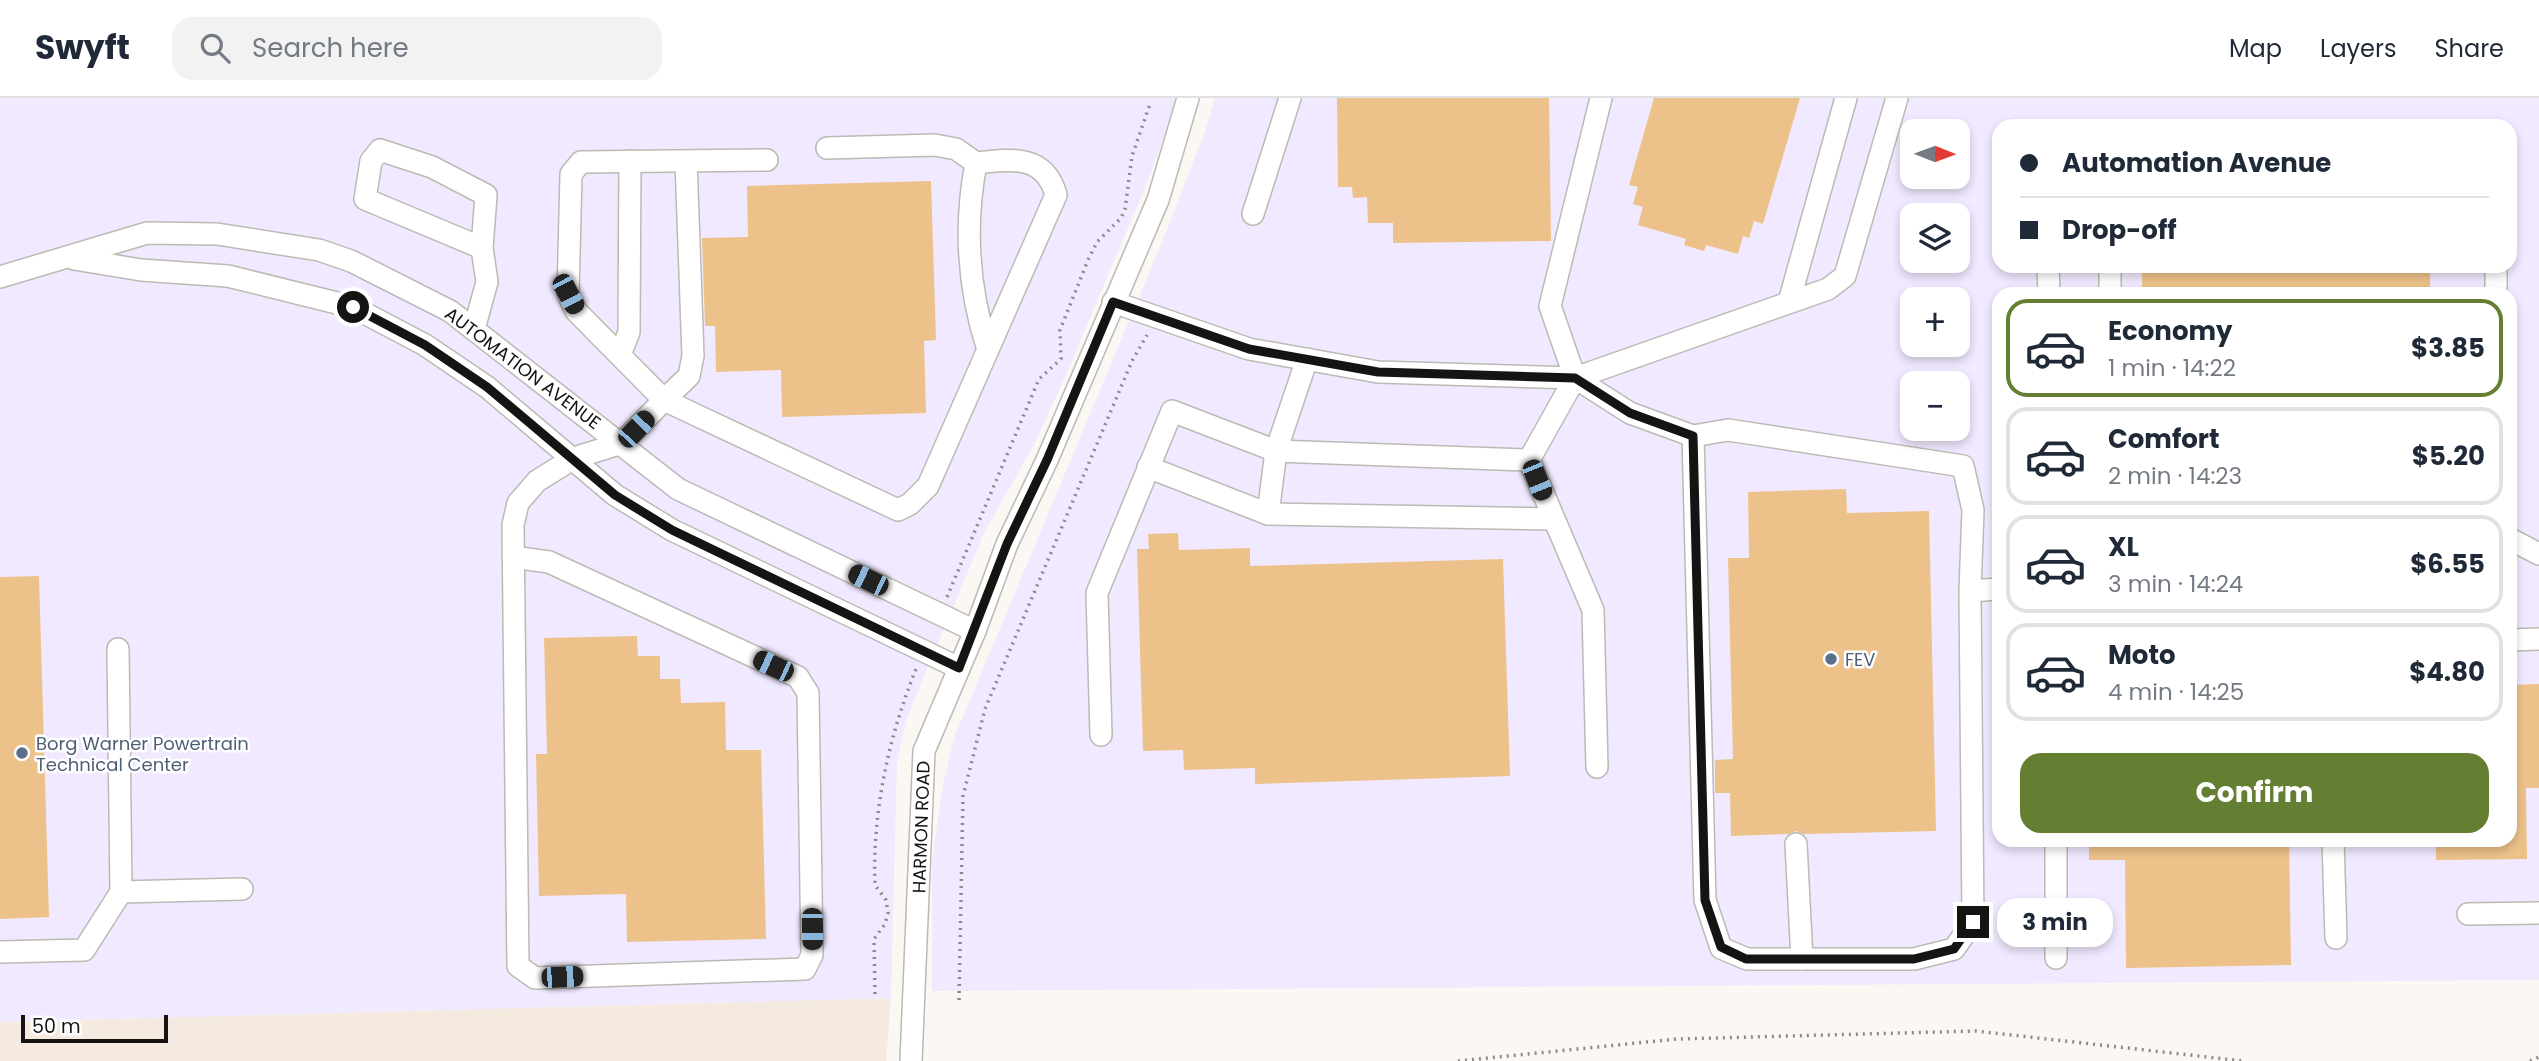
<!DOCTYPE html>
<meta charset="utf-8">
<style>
:root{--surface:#fff;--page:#f2f2f3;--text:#1f2937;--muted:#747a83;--line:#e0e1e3;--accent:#647e32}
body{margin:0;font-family:Poppins,sans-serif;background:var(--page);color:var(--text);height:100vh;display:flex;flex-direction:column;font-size:26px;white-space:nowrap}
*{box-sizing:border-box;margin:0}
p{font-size:23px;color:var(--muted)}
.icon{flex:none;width:38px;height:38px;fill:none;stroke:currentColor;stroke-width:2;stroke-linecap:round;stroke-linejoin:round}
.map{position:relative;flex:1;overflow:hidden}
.sheet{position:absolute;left:1992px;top:189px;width:525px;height:560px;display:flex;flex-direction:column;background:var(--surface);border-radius:21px;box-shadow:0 4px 10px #0003}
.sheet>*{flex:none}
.hud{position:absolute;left:1992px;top:21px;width:525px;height:154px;border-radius:21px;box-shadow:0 4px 10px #0003;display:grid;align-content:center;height:154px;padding:0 28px;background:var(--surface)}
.needle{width:46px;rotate:91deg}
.controls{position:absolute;left:1900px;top:21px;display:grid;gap:14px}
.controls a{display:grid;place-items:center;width:70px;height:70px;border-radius:14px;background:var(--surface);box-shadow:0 4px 10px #0003;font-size:35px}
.scale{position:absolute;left:21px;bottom:18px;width:147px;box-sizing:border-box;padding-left:7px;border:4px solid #151412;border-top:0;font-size:19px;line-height:24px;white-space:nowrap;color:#151412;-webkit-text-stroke:5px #fff;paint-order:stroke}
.end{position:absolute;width:32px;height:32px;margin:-16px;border:9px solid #151412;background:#fff;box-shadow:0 0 0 4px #fff}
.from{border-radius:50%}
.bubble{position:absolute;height:49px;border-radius:21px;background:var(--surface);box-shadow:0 4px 10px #0003;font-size:23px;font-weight:700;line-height:49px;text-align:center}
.car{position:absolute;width:21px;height:42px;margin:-21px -10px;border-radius:9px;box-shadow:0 0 5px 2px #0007;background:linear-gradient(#222 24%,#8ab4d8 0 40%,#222 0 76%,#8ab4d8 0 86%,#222 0)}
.hud b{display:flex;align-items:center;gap:24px;height:66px;font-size:26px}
.hud b+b{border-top:2px solid var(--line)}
.hud i{width:18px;height:18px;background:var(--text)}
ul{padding:12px 0 0;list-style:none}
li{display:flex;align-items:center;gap:21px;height:98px;margin:0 14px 10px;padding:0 14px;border:4px solid var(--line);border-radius:21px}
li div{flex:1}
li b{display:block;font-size:26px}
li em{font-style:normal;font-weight:700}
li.current{border-color:var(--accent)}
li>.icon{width:63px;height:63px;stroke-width:1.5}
.cta{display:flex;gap:14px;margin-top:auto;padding:14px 28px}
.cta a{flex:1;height:80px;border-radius:21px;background:var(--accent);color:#fff;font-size:28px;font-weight:700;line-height:80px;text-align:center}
header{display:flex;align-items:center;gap:42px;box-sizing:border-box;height:98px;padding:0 35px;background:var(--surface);border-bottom:2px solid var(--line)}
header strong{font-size:33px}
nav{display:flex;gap:38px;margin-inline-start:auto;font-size:24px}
.search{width:490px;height:63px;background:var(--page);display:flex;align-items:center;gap:18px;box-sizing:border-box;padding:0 24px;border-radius:21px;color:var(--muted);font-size:26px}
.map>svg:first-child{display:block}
.built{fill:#f4eae0}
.industrial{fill:#f1e9ff;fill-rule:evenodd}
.building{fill:#edc28a}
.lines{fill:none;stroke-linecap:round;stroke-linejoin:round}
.minor-casing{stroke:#bdb9b4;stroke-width:24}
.path{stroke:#8c8a86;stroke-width:3.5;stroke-dasharray:2 5;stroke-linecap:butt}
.minor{stroke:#fff;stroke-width:21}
.route{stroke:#151412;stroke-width:9}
.service-dot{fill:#5c6f8a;stroke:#fff;stroke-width:2.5}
.labels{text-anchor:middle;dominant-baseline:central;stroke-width:5;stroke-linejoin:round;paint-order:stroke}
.street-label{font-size:18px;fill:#151412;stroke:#fff}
.service-label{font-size:18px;fill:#4e5e75;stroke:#fff;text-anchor:start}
</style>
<header>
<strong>Swyft</strong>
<div class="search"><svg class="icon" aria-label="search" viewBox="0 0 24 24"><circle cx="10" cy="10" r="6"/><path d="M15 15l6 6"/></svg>Search here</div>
<nav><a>Map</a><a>Layers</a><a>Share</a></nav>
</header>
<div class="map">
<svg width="2539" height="963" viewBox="0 0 2539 963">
<rect width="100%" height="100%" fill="#fbf7f2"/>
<polygon class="built" points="891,900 886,963 0,963 0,924"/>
<g class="industrial">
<polygon points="0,0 1178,0 1149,80 1071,265 1035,345 984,435 907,620 897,664 891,900 0,924"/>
<path d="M1215,0H2539V882L932,893V763L942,692L954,640L1163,142L1204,36ZM1998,28H2510V168H1998ZM1913,33H1958V79H1913ZM1913,117H1958V163H1913ZM1998,196H2510V742H1998ZM1913,201H1958V247H1913ZM1913,285H1958V331H1913Z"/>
</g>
<g class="building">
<polygon points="1337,0 1549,0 1551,143 1393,145 1393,125 1368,125 1367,99 1353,100 1352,89 1338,89"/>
<polygon points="1654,0 1800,0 1763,126 1754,123 1749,140 1743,138 1738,156 1706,147 1704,153 1684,147 1686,141 1638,127 1643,109 1633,106 1638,89 1629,87"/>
<polygon points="931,83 936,242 924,243 926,315 782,319 781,272 716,274 715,228 705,228 702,140 748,139 747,88"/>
<rect x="2142" y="168" width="288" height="28"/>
<polygon points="1846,391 1847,415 1929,413 1936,733 1804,736 1796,733 1788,736 1731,738 1730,695 1715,695 1715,662 1733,661 1728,460 1749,460 1748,394"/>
<polygon points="1178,435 1179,452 1250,450 1250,468 1503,461 1510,678 1255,686 1255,670 1184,672 1183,652 1143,653 1137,451 1149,451 1148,436"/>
<polygon points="39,478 49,819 0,821 0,479"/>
<polygon points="637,538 638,558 660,558 660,581 680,581 681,605 725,604 726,652 761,652 766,841 627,844 626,796 539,798 536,656 547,656 544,540"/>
<polygon points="2539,586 2539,690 2526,690 2527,761 2436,762 2436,742 2510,742 2510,587"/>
<polygon points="2089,742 2289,742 2291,867 2126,870 2125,762 2089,762"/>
</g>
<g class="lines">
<defs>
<g id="minor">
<polyline points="1601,0 1550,208 1575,280 1630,315 1693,338"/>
<polyline points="827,50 935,47 956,51 976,65"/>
<polyline points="686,63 693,258 689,278 664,302 576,213 568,196 571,76 581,64 767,62"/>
<polyline points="1253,116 1290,0"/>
<polyline points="74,161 141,172 228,178 353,209 425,247 487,289 615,397 672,432 959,570"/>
<polyline points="2048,168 2049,196"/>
<polyline points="2110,168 2110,196"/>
<polyline points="2496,168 2496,196"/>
<polyline points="0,179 147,135 217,136 319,152 351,163 450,213 678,391 975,533"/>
<polyline points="1113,204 1249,251 1378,274 1575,280"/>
<polyline points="1789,204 1846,0"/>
<polyline points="474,231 487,184 482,150 486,97 432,69 380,52 371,63 365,101 482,150"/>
<polyline points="620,257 629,234 630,63"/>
<polyline points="1529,362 1593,512 1597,669"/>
<polyline points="1148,369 1268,416 1553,421"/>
<polyline points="1268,416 1276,353 1529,362 1575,280 1828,191 1845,178 1897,0"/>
<polyline points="2510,441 2539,456"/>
<path d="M513,459L549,464L798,579L808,595L812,857L805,871L535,880L518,868L513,427L518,405L537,383L574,360L622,345L664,302L898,412L910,406L928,388L1056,97C1045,56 1011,61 976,65C964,128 968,191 988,252"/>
<polyline points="1970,493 1973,412 1963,368 1728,332 1693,338 1705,802 1721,850 1747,861 1914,861 1954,851 1973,824 1970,493 1998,491"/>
<polyline points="2510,542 2539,541"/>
<polyline points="1101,637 1097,495 1172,313 1276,353 1307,261"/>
<polyline points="2333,742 2336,840"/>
<polyline points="1796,746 1802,861"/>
<polyline points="121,794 242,791"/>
<polyline points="2468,816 2539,815"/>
<polyline points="0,854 84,852 121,794 118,551"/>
<polyline points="2056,860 2056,742"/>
<polyline points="911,963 924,653 975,533 1007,446 1047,362 1158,102 1188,0"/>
</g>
</defs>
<use href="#minor" class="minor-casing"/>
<g class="path">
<polyline points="947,499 1039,281 1061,261 1060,232 1088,162 1097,144 1121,120 1125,111 1132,58 1150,6"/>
<path d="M875,896L874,841L885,826L888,815L886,802L875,787C872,714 889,638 916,571"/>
<polyline points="959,902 963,698 985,611 1132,263 1147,237"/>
<polyline points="1458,963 1677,941 1976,933 2243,963"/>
<polyline points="2530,963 2539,959"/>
</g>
<use href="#minor" class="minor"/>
</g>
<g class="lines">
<polyline class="route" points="353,209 425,247 487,289 615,397 672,432 959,570 1007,446 1047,362 1113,204 1249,251 1378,274 1575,280 1630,315 1693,338 1705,802 1721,849 1746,861 1914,861 1954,851 1973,824"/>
</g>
<g class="service-dot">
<circle cx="1831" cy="561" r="7"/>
<circle cx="22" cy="655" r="7"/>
</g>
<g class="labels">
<g class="street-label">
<text transform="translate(523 270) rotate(37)">AUTOMATION AVENUE</text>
<text transform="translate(921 729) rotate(-88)">HARMON ROAD</text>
</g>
<g class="service-label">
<text x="1845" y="561">FEV</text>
<text x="36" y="645">Borg Warner Powertrain<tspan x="36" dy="21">Technical Center</tspan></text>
</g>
</g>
</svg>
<div class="controls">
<a><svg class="needle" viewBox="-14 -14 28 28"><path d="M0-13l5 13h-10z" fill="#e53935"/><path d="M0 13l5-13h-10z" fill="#747a83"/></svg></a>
<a><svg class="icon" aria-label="layers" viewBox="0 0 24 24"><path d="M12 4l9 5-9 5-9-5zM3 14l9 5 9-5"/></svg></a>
<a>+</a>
<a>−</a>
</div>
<div class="scale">50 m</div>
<i class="end from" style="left:353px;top:209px"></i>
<i class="end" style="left:1973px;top:824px"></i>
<div class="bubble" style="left:1997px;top:800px;width:116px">3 min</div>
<i class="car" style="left:568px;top:196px;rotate:152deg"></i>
<i class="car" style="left:636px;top:331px;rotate:44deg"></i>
<i class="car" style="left:1537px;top:382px;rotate:158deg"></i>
<i class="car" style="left:868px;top:482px;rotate:296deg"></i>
<i class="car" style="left:773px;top:568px;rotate:295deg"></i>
<i class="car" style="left:812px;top:831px;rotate:179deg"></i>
<i class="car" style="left:562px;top:879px;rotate:88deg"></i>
<div class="hud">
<b><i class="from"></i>Automation Avenue</b>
<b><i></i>Drop-off</b>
</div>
<section class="sheet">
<ul>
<li class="current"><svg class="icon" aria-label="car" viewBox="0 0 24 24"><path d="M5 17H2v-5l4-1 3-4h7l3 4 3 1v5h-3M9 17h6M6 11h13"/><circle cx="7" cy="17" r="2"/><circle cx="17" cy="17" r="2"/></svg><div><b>Economy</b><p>1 min · 14:22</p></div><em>$3.85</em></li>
<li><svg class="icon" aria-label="car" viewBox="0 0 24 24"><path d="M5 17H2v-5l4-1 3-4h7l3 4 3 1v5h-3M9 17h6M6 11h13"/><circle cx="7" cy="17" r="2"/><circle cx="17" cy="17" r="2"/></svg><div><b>Comfort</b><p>2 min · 14:23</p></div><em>$5.20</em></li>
<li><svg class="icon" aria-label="car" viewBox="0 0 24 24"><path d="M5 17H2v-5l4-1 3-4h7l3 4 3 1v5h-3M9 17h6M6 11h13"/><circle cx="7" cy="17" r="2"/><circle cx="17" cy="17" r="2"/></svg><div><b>XL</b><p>3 min · 14:24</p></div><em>$6.55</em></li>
<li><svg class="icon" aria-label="car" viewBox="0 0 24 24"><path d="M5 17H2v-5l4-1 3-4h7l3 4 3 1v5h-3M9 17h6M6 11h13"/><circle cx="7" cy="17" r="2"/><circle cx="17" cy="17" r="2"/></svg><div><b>Moto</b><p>4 min · 14:25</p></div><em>$4.80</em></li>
</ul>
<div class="cta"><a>Confirm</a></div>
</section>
</div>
